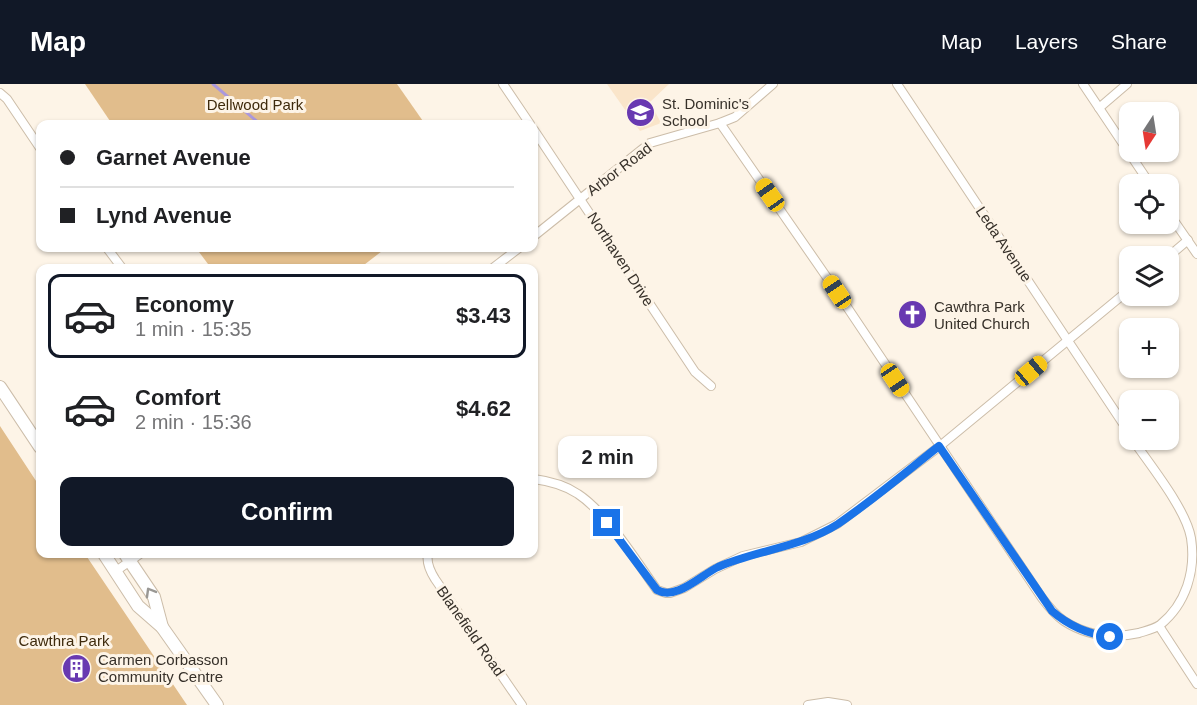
<!DOCTYPE html>
<meta charset="utf-8">
<style>
:root{--surface:#fff;--page:#f2f2f2;--text:#202124;--muted:#757577;--line:#e0e0e0;--accent:#111827}
body{margin:0;font-family:Helvetica,sans-serif;background:var(--page);color:var(--text);height:100vh;display:flex;flex-direction:column;font-size:22px;white-space:nowrap}
*{box-sizing:border-box;margin:0}
p{font-size:20px;color:var(--muted)}
.icon{flex:none;width:33px;height:33px;fill:none;stroke:currentColor;stroke-width:2;stroke-linecap:round;stroke-linejoin:round}
.map{position:relative;flex:1;overflow:hidden}
.details{position:absolute;left:36px;top:180px;width:502px;height:294px;display:flex;flex-direction:column;background:var(--surface);border-radius:12px;box-shadow:0 2px 4px #0004}
.details>*{flex:none}
.hud{position:absolute;left:36px;top:36px;width:502px;height:132px;border-radius:12px;box-shadow:0 2px 4px #0004;display:grid;align-content:center;height:132px;padding:0 24px;background:var(--surface)}
.needle{width:39px;rotate:192deg}
.tools{position:absolute;left:1119px;top:18px;display:grid;gap:12px}
.tools a{display:grid;place-items:center;width:60px;height:60px;border-radius:12px;background:var(--surface);box-shadow:0 2px 4px #0004;font-size:30px}
.end{position:absolute;width:27px;height:27px;margin:-14px;border:8px solid #1a73e8;background:#fff;box-shadow:0 0 0 3px #fff}
.from{border-radius:50%}
.bubble{position:absolute;height:42px;border-radius:12px;background:var(--surface);box-shadow:0 2px 4px #0004;font-size:20px;font-weight:700;line-height:42px;text-align:center}
.car{position:absolute;width:18px;height:36px;margin:-18px -9px;border-radius:8px;box-shadow:0 0 4px 2px #0007;background:linear-gradient(#f5c518 24%,#345 0 40%,#f5c518 0 76%,#345 0 86%,#f5c518 0)}
.hud b{display:flex;align-items:center;gap:21px;height:57px;font-size:22px}
.hud b+b{border-top:2px solid var(--line)}
.hud i{width:15px;height:15px;background:var(--text)}
ul{padding:10px 0 0;list-style:none}
li{display:flex;align-items:center;gap:18px;height:84px;margin:0 12px 9px;padding:0 12px;border:3px solid transparent;border-radius:12px}
li div{flex:1}
li b{display:block;font-size:22px}
li em{font-style:normal;font-weight:700}
li.current{border-color:var(--accent)}
li>.icon{width:54px;height:54px;stroke-width:1.5}
.action{display:flex;gap:12px;margin-top:auto;padding:12px 24px}
.action a{flex:1;height:69px;border-radius:12px;background:var(--accent);color:#fff;font-size:24px;font-weight:700;line-height:69px;text-align:center}
header{display:flex;align-items:center;gap:36px;box-sizing:border-box;height:84px;padding:0 30px;background:var(--accent);color:#fff}
header strong{font-size:28px}
nav{display:flex;gap:33px;margin-inline-start:auto;font-size:21px}
.map>svg:first-child{display:block}
.built{fill:#fae5ca}
.green{fill:#e1bd8c}
.lines{fill:none;stroke-linecap:round;stroke-linejoin:round}
.stream{stroke:#ab98dd;stroke-width:3}
.street-casing{stroke:#ccbda9;stroke-width:10}
.secondary-casing{stroke:#ccbda9;stroke-width:14}
.street{stroke:#fff;stroke-width:8}
.secondary{stroke:#fff;stroke-width:12}
.oneway{stroke:#9a9894}
.route{stroke:#1a73e8;stroke-width:8}
.labels{text-anchor:middle;dominant-baseline:central;stroke-width:6;stroke-linejoin:round;paint-order:stroke}
.poi-label{font-size:15px;fill:#363029;stroke:#fdf4e7;text-anchor:start}
.park-label{font-size:15px;fill:#3e2a0c;stroke:#fdf4e7}
.street-label{font-size:15px;fill:#363029;stroke:#fdf4e7}
</style>
<header>
<strong>Map</strong>
<nav><a>Map</a><a>Layers</a><a>Share</a></nav>
</header>
<div class="map">
<svg width="1197" height="621" viewBox="0 0 1197 621">
<rect width="100%" height="100%" fill="#fdf4e7"/>
<polygon class="built" points="607,0 669,0 650,18 661,39 640,47"/>
<g class="green">
<polygon points="85,0 397,0 425,40 112,40"/>
<polygon points="196,164 386,164 360,184 211,184"/>
<polygon points="0,342 40,403 40,470 85,470 187,621 0,621"/>
</g>
<g class="lines">
<polyline class="stream" points="213,0 260,40"/>
<defs>
<g id="street">
<polyline points="503,0 530,40"/>
<polyline points="897,0 1130,350"/>
<polyline points="1083,0 1150,100"/>
<polyline points="0,9 7,15 40,64"/>
<polyline points="1099,24 1127,0"/>
<path d="M720,39L837,208L1042,514C1048,522 1055,531 1064,537C1087,552 1112,555 1139,549C1145,547 1154,545 1160,541C1186,520 1196,487 1191,454C1186,425 1150,381 1133,356"/>
<polyline points="534,46 695,288 711,302"/>
<polyline points="1168,128 1197,170"/>
<polyline points="534,152 650,59 720,39 735,33 773,0"/>
<polyline points="107,164 122,184"/>
<polyline points="1168,173 1188,156"/>
<polyline points="493,184 519,164"/>
<path d="M534,395C549,397 565,401 578,410C607,429 636,477 657,506L666,509H670L684,504L715,485L743,472L801,458L837,440L940,362L1130,205"/>
<path d="M428,470C426,479 430,487 435,495L522,621"/>
<polyline points="116,487 140,470"/>
<polyline points="1159,542 1197,600"/>
<polyline points="808,621 828,618 847,621"/>
</g>
<g id="secondary">
<polyline points="0,303 40,363"/>
<polyline points="104,470 138,522 162,543 217,621"/>
<polyline points="125,470 154,513 162,543"/>
</g>
</defs>
<use href="#street" class="street-casing"/>
<use href="#secondary" class="secondary-casing"/>
<use href="#street" class="street"/>
<use href="#secondary" class="secondary"/>
</g>
<defs><path id="oneway-chevron" d="M-2-3.5L2.5 0L-2 3.5" fill="none" stroke-width="1.6" stroke-linecap="round" stroke-linejoin="round" transform="scale(1.5)"/></defs>
<use class="oneway" href="#oneway-chevron" transform="translate(150 508) rotate(-120)"/>
<g class="lines">
<path class="route" d="M607,439L657,506C676,517 701,491 718,483C757,466 802,463 838,440C873,416 906,388 939,362L1052,527C1069,542 1088,550 1110,553"/>
</g>
<defs>
<symbol id="school-disc" viewBox="-11 -11 22 22"><circle r="9.5" fill="#6839b1" stroke="#fdf4e7"/><path d="M0-5L7-2L0 1L-7-2ZM-4 1L0 2.5L4 1V4Q0 6-4 4Z" fill="#fff"/></symbol>
<symbol id="church-disc" viewBox="-11 -11 22 22"><circle r="9.5" fill="#6839b1" stroke="#fdf4e7"/><path d="M-1.2-6h2.4v3.5h3.3v2.4h-3.3V6h-2.4V-.1h-3.3v-2.4h3.3Z" fill="#fff"/></symbol>
<symbol id="building-disc" viewBox="-11 -11 22 22"><circle r="9.5" fill="#6839b1" stroke="#fdf4e7"/><path d="M-4-6H4V6H1V3H-1V6H-4ZM-2.5-4.3h1.7v1.8h-1.7ZM.8-4.3h1.7v1.8H.8ZM-2.5-1h1.7V.8h-1.7ZM.8-1h1.7V.8H.8Z" fill="#fff"/></symbol>
</defs>
<g fill-rule="evenodd">
<use href="#school-disc" x="624" y="12" width="33" height="33"/>
<use href="#church-disc" x="896" y="214" width="33" height="33"/>
<use href="#building-disc" x="60" y="568" width="33" height="33"/>
</g>
<g class="labels">
<g class="poi-label">
<text x="662" y="19">St. Dominic's<tspan x="662" dy="17">School</tspan></text>
<text x="934" y="222">Cawthra Park<tspan x="934" dy="17">United Church</tspan></text>
<text x="98" y="575">Carmen Corbasson<tspan x="98" dy="17">Community Centre</tspan></text>
</g>
<g class="park-label">
<text x="255" y="20">Dellwood Park</text>
<text x="64" y="556">Cawthra Park</text>
</g>
<g class="street-label">
<text transform="translate(619 85) rotate(-37)">Arbor Road</text>
<text transform="translate(1004 160) rotate(56)">Leda Avenue</text>
<text transform="translate(621 175) rotate(57)">Northaven Drive</text>
<text transform="translate(471 547) rotate(55)">Blanefield Road</text>
</g>
</g>
</svg>
<div class="tools">
<a><svg class="needle" viewBox="-14 -14 28 28"><path d="M0-13l5 13h-10z" fill="#e53935"/><path d="M0 13l5-13h-10z" fill="#757577"/></svg></a>
<a><svg class="icon" aria-label="locate" viewBox="0 0 24 24"><circle cx="12" cy="12" r="6"/><path d="M12 2v4M12 18v4M2 12h4M18 12h4"/></svg></a>
<a><svg class="icon" aria-label="layers" viewBox="0 0 24 24"><path d="M12 4l9 5-9 5-9-5zM3 14l9 5 9-5"/></svg></a>
<a>+</a>
<a>−</a>
</div>
<i class="end from" style="left:1110px;top:553px"></i>
<i class="end" style="left:607px;top:439px"></i>
<div class="bubble" style="left:558px;top:352px;width:99px">2 min</div>
<i class="car" style="left:770px;top:111px;rotate:325deg"></i>
<i class="car" style="left:837px;top:208px;rotate:326deg"></i>
<i class="car" style="left:1031px;top:287px;rotate:50deg"></i>
<i class="car" style="left:895px;top:296px;rotate:146deg"></i>
<div class="hud">
<b><i class="from"></i>Garnet Avenue</b>
<b><i></i>Lynd Avenue</b>
</div>
<section class="details">
<ul>
<li class="current"><svg class="icon" aria-label="car" viewBox="0 0 24 24"><path d="M5 17H2v-5l4-1 3-4h7l3 4 3 1v5h-3M9 17h6M6 11h13"/><circle cx="7" cy="17" r="2"/><circle cx="17" cy="17" r="2"/></svg><div><b>Economy</b><p>1 min · 15:35</p></div><em>$3.43</em></li>
<li><svg class="icon" aria-label="car" viewBox="0 0 24 24"><path d="M5 17H2v-5l4-1 3-4h7l3 4 3 1v5h-3M9 17h6M6 11h13"/><circle cx="7" cy="17" r="2"/><circle cx="17" cy="17" r="2"/></svg><div><b>Comfort</b><p>2 min · 15:36</p></div><em>$4.62</em></li>
</ul>
<div class="action"><a>Confirm</a></div>
</section>
</div>
